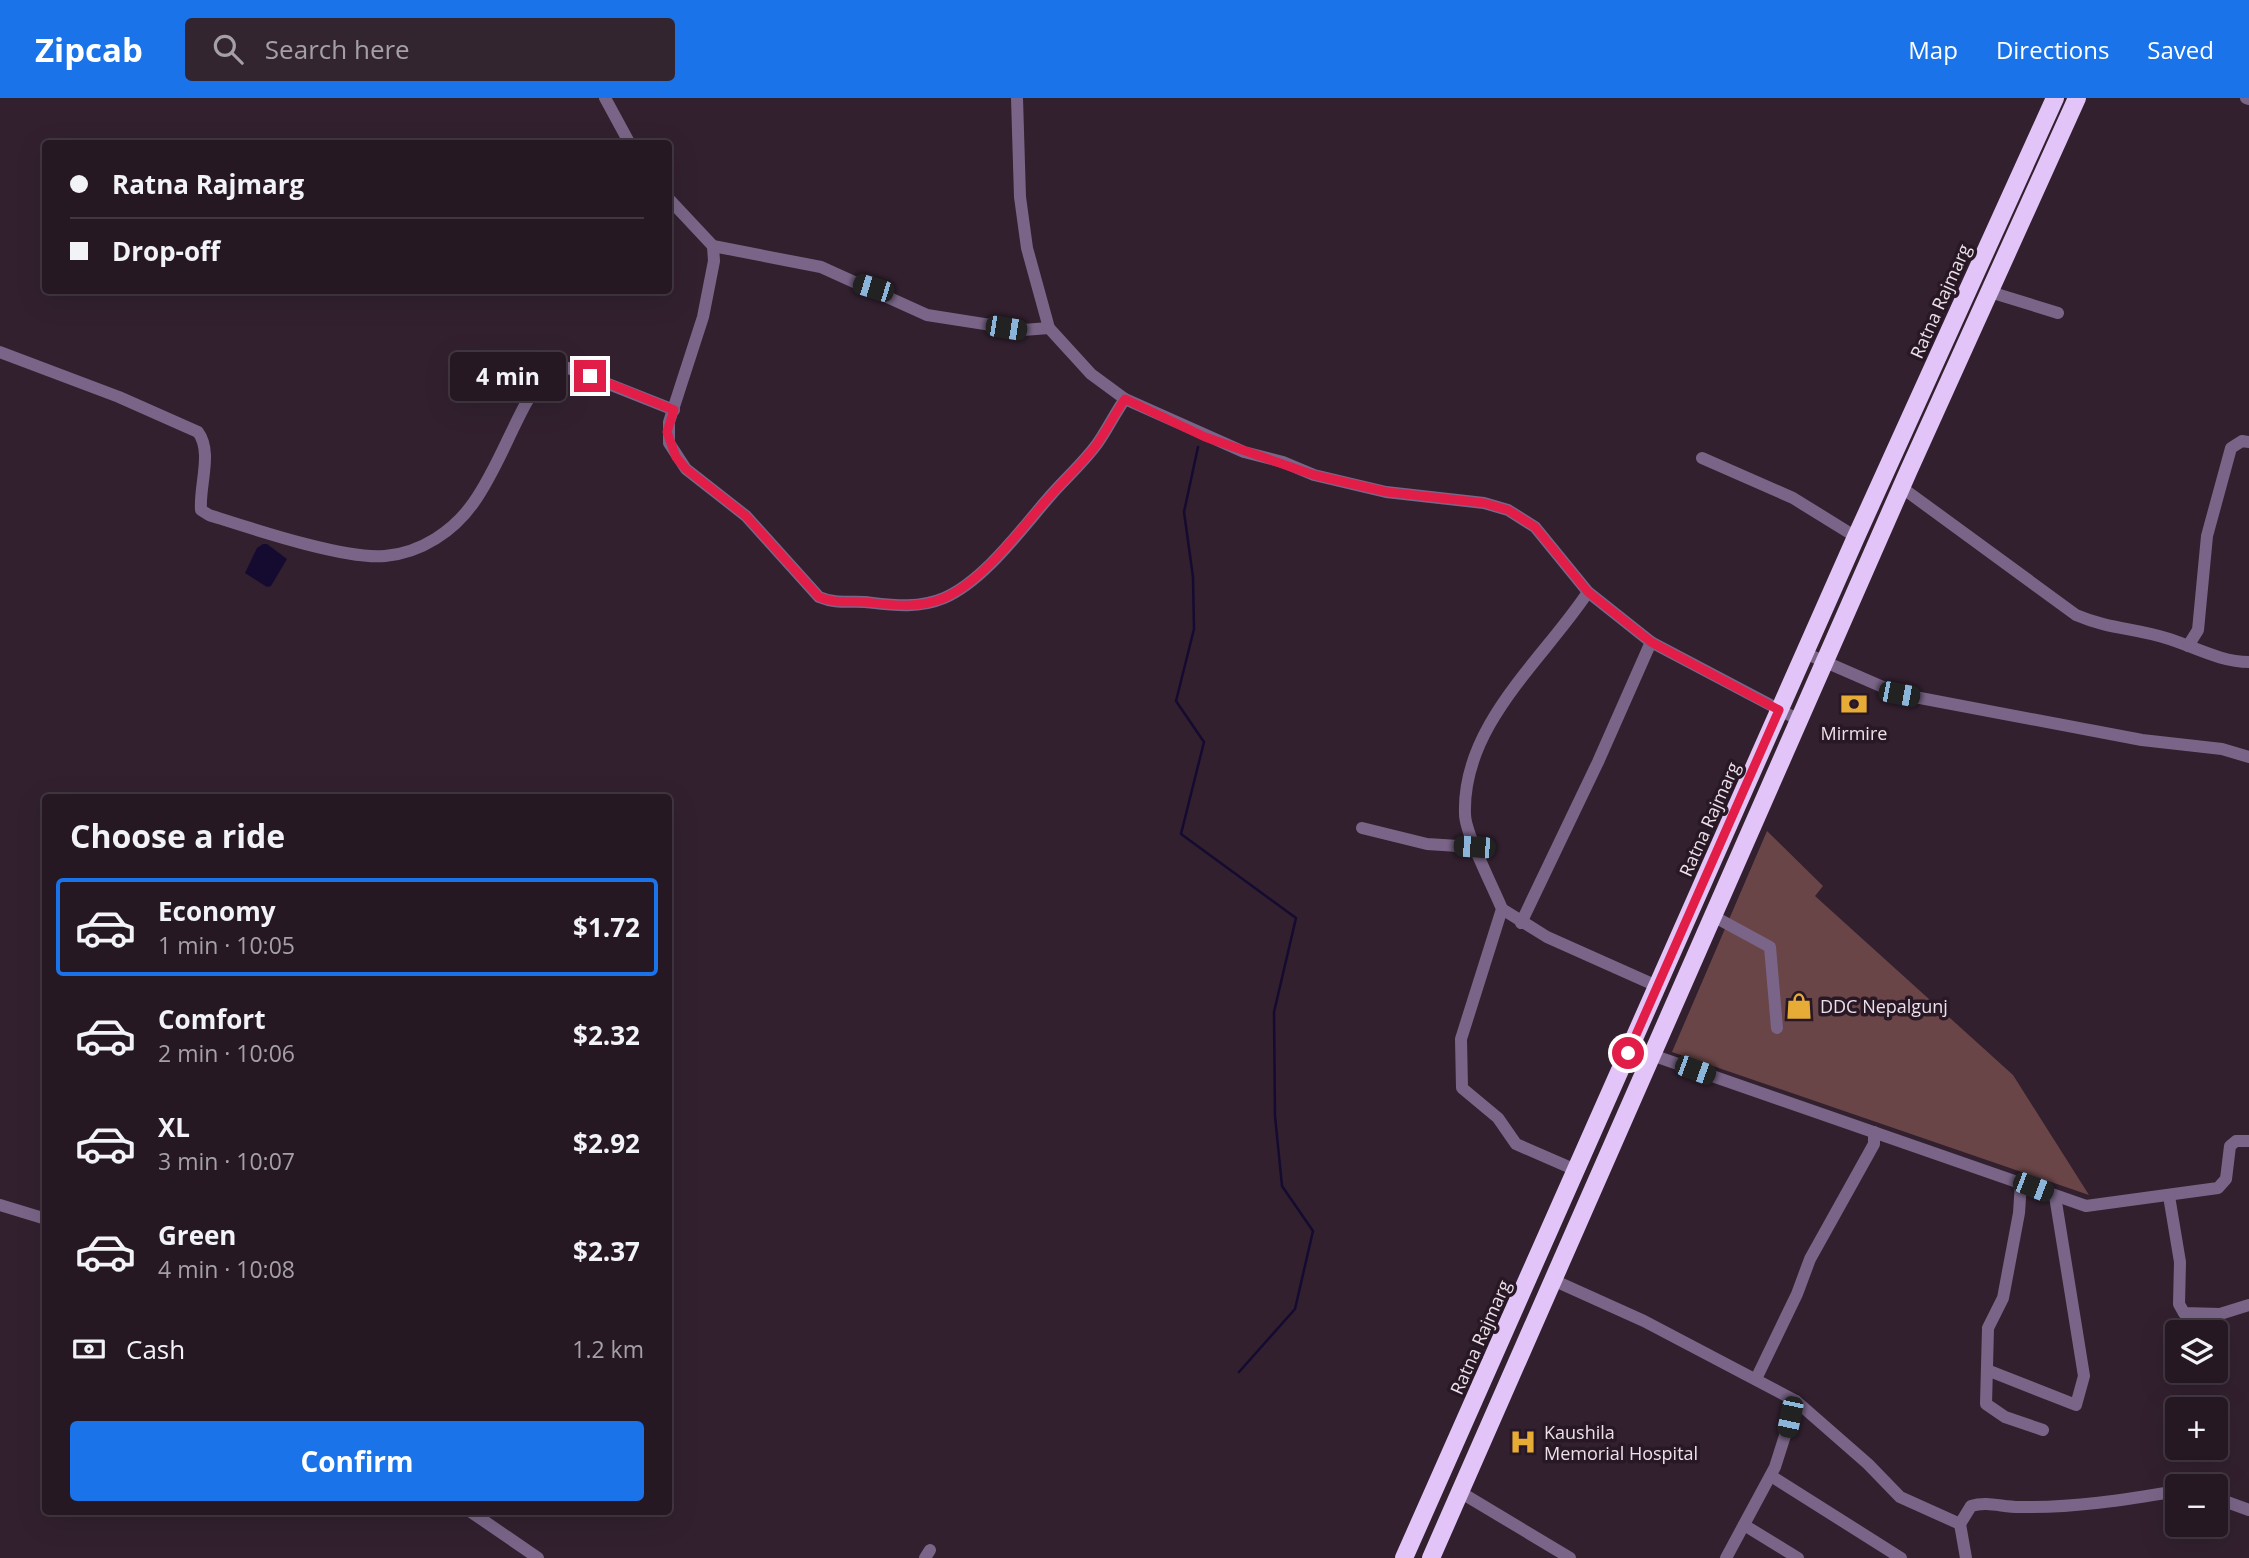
<!DOCTYPE html>
<meta charset="utf-8">
<style>
:root{--surface:#261823;--page:#322530;--text:#f1f3f6;--muted:#a4a0a6;--line:#423741;--accent:#1a73e8}
body{margin:0;font-family:"Open Sans",sans-serif;background:var(--page);color:var(--text);height:100vh;display:flex;flex-direction:column;font-size:26px;white-space:nowrap}
*{box-sizing:border-box;margin:0}
p{font-size:23px;color:var(--muted)}
.icon{flex:none;width:38px;height:38px;fill:none;stroke:currentColor;stroke-width:2;stroke-linecap:round;stroke-linejoin:round}
.map{position:relative;flex:1;overflow:hidden}
.details{position:absolute;left:42px;top:696px;width:630px;height:721px;display:flex;flex-direction:column;background:var(--surface);border-radius:7px;box-shadow:0 7px 28px #0002,0 0 0 2px var(--line)}
.details>*{flex:none}
.hud{position:absolute;left:42px;top:42px;width:630px;height:154px;border-radius:7px;box-shadow:0 7px 28px #0002,0 0 0 2px var(--line);display:grid;align-content:center;height:154px;padding:0 28px;background:var(--surface)}
.buttons{position:absolute;left:2165px;top:1222px;display:grid;gap:14px}
.buttons a{display:grid;place-items:center;width:63px;height:63px;border-radius:7px;background:var(--surface);box-shadow:0 7px 28px #0002,0 0 0 2px var(--line);font-size:35px}
.end{position:absolute;width:32px;height:32px;margin:-16px;border:9px solid #e11d48;background:#fff;box-shadow:0 0 0 4px #fff}
.from{border-radius:50%}
.bubble{position:absolute;height:49px;border-radius:7px;background:var(--surface);box-shadow:0 7px 28px #0002,0 0 0 2px var(--line);font-size:23px;font-weight:700;line-height:49px;text-align:center}
.car{position:absolute;width:21px;height:42px;margin:-21px -10px;border-radius:9px;box-shadow:0 0 5px 2px #0007;background:linear-gradient(#222 24%,#8ab4d8 0 40%,#222 0 76%,#8ab4d8 0 86%,#222 0)}
.hud b{display:flex;align-items:center;gap:24px;height:66px;font-size:26px}
.hud b+b{border-top:2px solid var(--line)}
.hud i{width:18px;height:18px;background:var(--text)}
ul{padding:0;list-style:none}
li{display:flex;align-items:center;gap:21px;height:98px;margin:0 14px 10px;padding:0 14px;border:4px solid transparent;border-radius:7px}
li div{flex:1}
li b{display:block;font-size:26px}
li em{font-style:normal;font-weight:700}
li.selected{border-color:var(--accent)}
li>.icon{width:63px;height:63px;stroke-width:1.5}
h2{padding:0 28px;font-size:32px;line-height:84px}
.pay{display:flex;align-items:center;gap:18px;height:77px;padding:0 28px;font-size:26px}
.pay p{margin-inline-start:auto}
.action{display:flex;gap:14px;margin-top:auto;padding:14px 28px}
.action a{flex:1;height:80px;border-radius:7px;background:var(--accent);color:#fff;font-size:28px;font-weight:700;line-height:80px;text-align:center}
header{display:flex;align-items:center;gap:42px;box-sizing:border-box;height:98px;padding:0 35px;background:var(--accent);color:#fff}
header strong{font-size:33px}
nav{display:flex;gap:38px;margin-inline-start:auto;font-size:24px}
.search{width:490px;height:63px;background:var(--page);display:flex;align-items:center;gap:18px;box-sizing:border-box;padding:0 24px;border-radius:7px;color:var(--muted);font-size:26px}
.map>svg:first-child{display:block}
.green{fill:#6a4547}
.water{fill:#150b31}
.lines{fill:none;stroke-linecap:round;stroke-linejoin:round}
.stream{stroke:#150b31;stroke-width:2.5}
.minor{stroke:#7a6588;stroke-width:12}
.highway{stroke:#e3c4f9;stroke-width:18}
.route{stroke:#e11d48;stroke-width:9}
.labels{text-anchor:middle;dominant-baseline:central;stroke-width:7;stroke-linejoin:round;paint-order:stroke}
.street-label{font-size:18px;fill:#ece0e9;stroke:#281725}
.poi-label{font-size:18px;fill:#ece0e9;stroke:#281725;text-anchor:start}
</style>
<header>
<strong>Zipcab</strong>
<div class="search"><svg class="icon" aria-label="search" viewBox="0 0 24 24"><circle cx="10" cy="10" r="6"/><path d="M15 15l6 6"/></svg>Search here</div>
<nav><a>Map</a><a>Directions</a><a>Saved</a></nav>
</header>
<div class="map">
<svg width="2249" height="1460" viewBox="0 0 2249 1460">
<rect width="100%" height="100%" fill="#32202f"/>
<polygon class="green" points="1767,733 1823,788 1815,798 2013,977 2089,1097 1672,954"/>
<polygon class="water" points="263,446 267,446 287,461 271,488 267,489 245,475 257,450"/>
<g class="lines">
<polyline class="stream" points="1198,349 1184,414 1193,479 1194,531 1176,603 1204,644 1181,736 1296,820 1274,914 1275,1018 1282,1088 1313,1133 1295,1211 1239,1274"/>
<g class="minor">
<polyline points="605,0 630,46"/>
<polyline points="1017,0 1020,99 1027,150 1049,230 1091,276 1125,301 1244,354 1283,364 1314,377 1386,394 1484,405 1508,412 1535,429 1588,494 1651,544 1799,622"/>
<polyline points="2246,0 2249,1"/>
<polyline points="668,100 713,148 821,169 927,217 1023,232 1049,230"/>
<path d="M713,148L714,163L703,219L669,324V345L686,371L746,418L819,499C836,506 847,503 865,504C892,507 918,511 944,500C985,482 1022,430 1051,397C1066,380 1083,365 1097,346C1107,332 1115,315 1125,301"/>
<polyline points="1990,194 2058,215"/>
<path d="M0,254L119,299L198,334C213,354 199,388 201,412L209,417C250,430 345,462 385,458C421,455 454,433 474,404C503,363 517,309 550,269L558,267L568,270L674,312"/>
<polyline points="1702,360 1793,400 1856,439"/>
<path d="M1901,389L2076,517C2109,531 2133,530 2166,540C2193,548 2220,564 2249,564"/>
<polyline points="2188,548 2198,532 2207,438 2231,350 2242,343 2249,344"/>
<polyline points="1807,556 1899,596 2142,642 2222,651 2249,659"/>
<polyline points="1362,730 1427,746 1474,749"/>
<polyline points="1502,811 1547,839 1659,889"/>
<polyline points="1713,818 1770,849 1777,930"/>
<polyline points="1521,825 1598,664 1651,544"/>
<polyline points="1652,957 2086,1108 2218,1090 2226,1081 2230,1048 2236,1043 2249,1043"/>
<path d="M1578,1073L1516,1046L1498,1020L1462,990L1461,941L1502,811C1493,789 1465,735 1465,716C1462,627 1543,562 1588,494"/>
<polyline points="2021,1085 2019,1115 2003,1200 1988,1230 1986,1306 2005,1319 2043,1332"/>
<polyline points="2169,1098 2180,1164 2179,1206 2184,1215 2220,1216 2249,1207"/>
<polyline points="0,1107 46,1121"/>
<polyline points="1553,1182 1644,1223 1796,1303"/>
<polyline points="1987,1272 2076,1307 2084,1278 2055,1098"/>
<polyline points="1756,1281 1797,1196 1810,1161 1874,1046 1874,1034"/>
<polyline points="1771,1378 1901,1460"/>
<polyline points="1460,1394 1570,1460"/>
<polyline points="2216,1400 2249,1412"/>
<polyline points="471,1414 538,1460"/>
<path d="M1960,1426L1971,1408C1987,1403 2002,1409 2019,1409C2072,1410 2125,1402 2177,1393"/>
<polyline points="1744,1427 1798,1460"/>
<polyline points="925,1460 930,1452"/>
<polyline points="1726,1460 1775,1369 1796,1303 1868,1366 1900,1399 1960,1426 1966,1460"/>
</g>
<g class="highway">
<polyline points="1404,1460 1856,439 2055,0"/>
<polyline points="1431,1460 1908,374 2077,0"/>
</g>
</g>
<g class="lines">
<path class="route" d="M590,278L674,312L667,334L676,359L686,371L746,418L819,499C836,506 847,503 865,504C892,507 918,511 944,500C985,482 1021,430 1051,397C1066,380 1083,365 1097,346C1107,332 1115,315 1125,301L1205,339L1314,377L1387,394L1484,405L1508,412L1535,429L1588,494L1651,544L1779,612L1628,955"/>
</g>
<defs>
<symbol id="bank-bare" viewBox="-9 -9 18 18"><path d="M-6-4H6V4H-6ZM0-2.3a2.3 2.3 0 1 0 0 4.6a2.3 2.3 0 1 0 0-4.6Z" fill="#e7ac36" stroke="#281725" stroke-width="2.5" paint-order="stroke"/></symbol>
<symbol id="shop-bare" viewBox="-9 -9 18 18"><path d="M-5-2.5h2.3a2.7 3.5 0 0 1 5.4 0H5L5.5 6h-11ZM-1.5-2.5h3a1.5 2.3 0 0 0-3 0Z" fill="#e7ac36" stroke="#281725" stroke-width="2.5" paint-order="stroke"/></symbol>
<symbol id="hospital-bare" viewBox="-9 -9 18 18"><path d="M-5-5h3v3.5h4V-5h3V5h-3V1.5h-4V5h-3Z" fill="#e7ac36" stroke="#281725" stroke-width="2.5" paint-order="stroke"/></symbol>
</defs>
<g fill-rule="evenodd">
<use href="#bank-bare" x="1835" y="587" width="38" height="38"/>
<use href="#shop-bare" x="1780" y="889" width="38" height="38"/>
<use href="#hospital-bare" x="1504" y="1325" width="38" height="38"/>
</g>
<g class="labels">
<g class="street-label">
<text transform="translate(1940 203) rotate(-66)">Ratna Rajmarg</text>
<text transform="translate(1709 721) rotate(-66)">Ratna Rajmarg</text>
<text transform="translate(1480 1239) rotate(-66)">Ratna Rajmarg</text>
</g>
<g class="poi-label">
<text x="1854" y="635" text-anchor="middle">Mirmire</text>
<text x="1820" y="908">DDC Nepalgunj</text>
<text x="1544" y="1334">Kaushila<tspan x="1544" dy="21">Memorial Hospital</tspan></text>
</g>
</g>
</svg>
<div class="buttons">
<a><svg class="icon" aria-label="layers" viewBox="0 0 24 24"><path d="M12 4l9 5-9 5-9-5zM3 14l9 5 9-5"/></svg></a>
<a>+</a>
<a>−</a>
</div>
<i class="end from" style="left:1628px;top:955px"></i>
<i class="end" style="left:590px;top:278px"></i>
<div class="bubble" style="left:450px;top:254px;width:116px">4 min</div>
<i class="car" style="left:873px;top:190px;rotate:287deg"></i>
<i class="car" style="left:1006px;top:230px;rotate:99deg"></i>
<i class="car" style="left:1899px;top:596px;rotate:101deg"></i>
<i class="car" style="left:1474px;top:749px;rotate:274deg"></i>
<i class="car" style="left:1695px;top:972px;rotate:110deg"></i>
<i class="car" style="left:2033px;top:1089px;rotate:111deg"></i>
<i class="car" style="left:1790px;top:1319px;rotate:192deg"></i>
<div class="hud">
<b><i class="from"></i>Ratna Rajmarg</b>
<b><i></i>Drop-off</b>
</div>
<section class="details">
<h2>Choose a ride</h2>
<ul>
<li class="selected"><svg class="icon" aria-label="car" viewBox="0 0 24 24"><path d="M5 17H2v-5l4-1 3-4h7l3 4 3 1v5h-3M9 17h6M6 11h13"/><circle cx="7" cy="17" r="2"/><circle cx="17" cy="17" r="2"/></svg><div><b>Economy</b><p>1 min · 10:05</p></div><em>$1.72</em></li>
<li><svg class="icon" aria-label="car" viewBox="0 0 24 24"><path d="M5 17H2v-5l4-1 3-4h7l3 4 3 1v5h-3M9 17h6M6 11h13"/><circle cx="7" cy="17" r="2"/><circle cx="17" cy="17" r="2"/></svg><div><b>Comfort</b><p>2 min · 10:06</p></div><em>$2.32</em></li>
<li><svg class="icon" aria-label="car" viewBox="0 0 24 24"><path d="M5 17H2v-5l4-1 3-4h7l3 4 3 1v5h-3M9 17h6M6 11h13"/><circle cx="7" cy="17" r="2"/><circle cx="17" cy="17" r="2"/></svg><div><b>XL</b><p>3 min · 10:07</p></div><em>$2.92</em></li>
<li><svg class="icon" aria-label="car" viewBox="0 0 24 24"><path d="M5 17H2v-5l4-1 3-4h7l3 4 3 1v5h-3M9 17h6M6 11h13"/><circle cx="7" cy="17" r="2"/><circle cx="17" cy="17" r="2"/></svg><div><b>Green</b><p>4 min · 10:08</p></div><em>$2.37</em></li>
</ul>
<div class="pay"><svg class="icon" aria-label="cash" viewBox="0 0 24 24"><path d="M3 7h18v10H3z"/><circle cx="12" cy="12" r="2"/></svg>Cash<p>1.2 km</p></div>
<div class="action"><a>Confirm</a></div>
</section>
</div>
